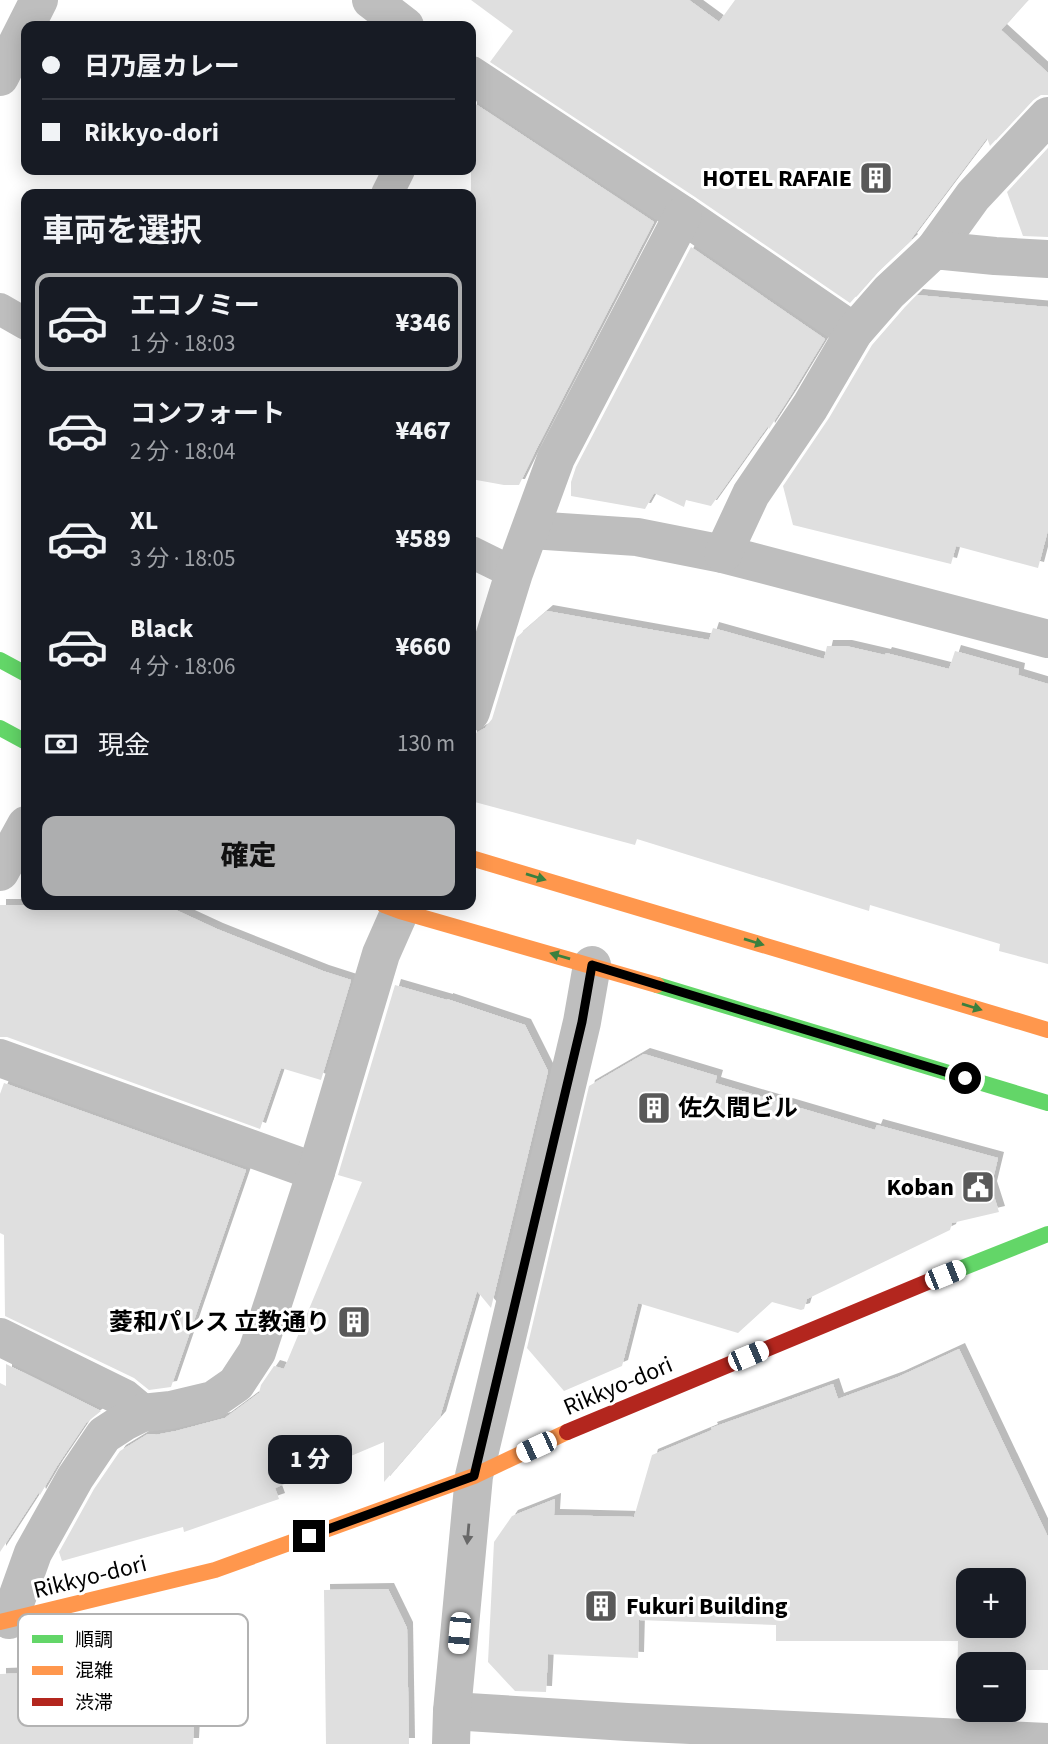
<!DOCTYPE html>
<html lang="ja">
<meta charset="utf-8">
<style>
:root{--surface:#171b24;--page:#242831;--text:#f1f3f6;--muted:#9ea1a6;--line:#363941;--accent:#adaeaf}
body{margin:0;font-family:"Source Sans 3","Noto Sans JP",sans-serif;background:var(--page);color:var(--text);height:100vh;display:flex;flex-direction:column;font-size:26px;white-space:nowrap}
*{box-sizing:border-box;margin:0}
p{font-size:23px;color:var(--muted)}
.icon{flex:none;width:38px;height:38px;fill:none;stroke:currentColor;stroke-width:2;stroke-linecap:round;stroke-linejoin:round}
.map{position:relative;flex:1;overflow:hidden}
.side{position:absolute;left:21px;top:189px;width:455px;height:721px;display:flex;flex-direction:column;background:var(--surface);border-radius:14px;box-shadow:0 4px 18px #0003}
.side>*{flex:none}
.guide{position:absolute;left:21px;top:21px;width:455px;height:154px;border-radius:14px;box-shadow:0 4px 18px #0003;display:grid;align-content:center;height:154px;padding:0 21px;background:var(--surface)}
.buttons{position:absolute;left:956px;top:1568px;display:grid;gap:14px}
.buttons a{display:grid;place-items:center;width:70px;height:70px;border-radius:14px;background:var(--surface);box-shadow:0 4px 18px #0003;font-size:35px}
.end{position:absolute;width:32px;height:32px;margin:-16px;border:9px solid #000;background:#fff;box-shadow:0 0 0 4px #fff}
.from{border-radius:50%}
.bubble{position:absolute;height:49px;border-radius:14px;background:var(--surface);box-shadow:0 4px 18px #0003;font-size:23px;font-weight:800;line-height:49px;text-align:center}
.car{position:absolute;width:21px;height:42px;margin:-21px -10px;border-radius:9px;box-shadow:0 0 5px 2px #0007;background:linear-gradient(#fff 24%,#345 0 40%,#fff 0 76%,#345 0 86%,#fff 0)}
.guide b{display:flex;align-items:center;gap:24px;height:66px;font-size:26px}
.guide b+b{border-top:2px solid var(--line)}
.guide i{width:18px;height:18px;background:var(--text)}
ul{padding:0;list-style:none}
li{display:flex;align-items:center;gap:21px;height:98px;margin:0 14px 10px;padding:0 7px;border:4px solid transparent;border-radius:14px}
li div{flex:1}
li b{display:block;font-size:26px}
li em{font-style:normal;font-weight:800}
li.on{border-color:var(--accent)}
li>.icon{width:63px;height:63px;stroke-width:1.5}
h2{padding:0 21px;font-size:32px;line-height:84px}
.pay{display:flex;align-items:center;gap:18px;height:77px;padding:0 21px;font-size:26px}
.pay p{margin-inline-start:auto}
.primary-button{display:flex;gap:14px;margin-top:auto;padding:14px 21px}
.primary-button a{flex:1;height:80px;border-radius:14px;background:var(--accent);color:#111;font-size:28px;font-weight:800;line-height:80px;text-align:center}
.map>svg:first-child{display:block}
.building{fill:#dfdfdf;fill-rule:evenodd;filter:url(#shadow)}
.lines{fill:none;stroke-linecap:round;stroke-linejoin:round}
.lane{stroke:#bebebe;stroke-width:32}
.street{stroke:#bebebe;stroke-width:38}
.fast{stroke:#63d668;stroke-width:16}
.slow{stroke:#ff974d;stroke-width:16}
.jam{stroke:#b3261e;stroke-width:16}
.oneway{fill:#3b803e}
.oneway2{fill:#686868}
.route{stroke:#000;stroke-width:9}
.labels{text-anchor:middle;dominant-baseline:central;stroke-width:6;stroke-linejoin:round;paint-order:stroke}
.poi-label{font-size:24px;font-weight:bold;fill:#000;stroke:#fff;text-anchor:end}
.street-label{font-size:24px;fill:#000;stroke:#fff}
.key{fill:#fff;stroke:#b2b2b2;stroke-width:2}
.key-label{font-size:19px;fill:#000}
</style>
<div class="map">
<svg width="1048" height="1744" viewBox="0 0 1048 1744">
<defs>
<filter id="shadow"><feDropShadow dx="6" dy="-6" stdDeviation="0" flood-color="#0004"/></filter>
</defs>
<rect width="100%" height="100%" fill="#fff"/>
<g class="building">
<polygon points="471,0 689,0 719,22 735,0 1028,0 1001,30 1048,73 1048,95 1041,95 1032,101 990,146 987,138 911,239 912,240 874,276 850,303 695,197 490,62 513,31"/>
<polygon points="471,101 654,222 537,448 519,485 504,485 471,479"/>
<polygon points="1048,148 1048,237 1023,236 1007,192"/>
<polygon points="691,247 825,339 791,395 769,429 768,426 711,506 686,500 684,507 654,493 645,509 571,496 571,482 576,467"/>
<polygon points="917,295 1048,307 1048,530 1038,568 956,546 951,564 793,525 783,486 829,418 872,345 905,307"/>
<polygon points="547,611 709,640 713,628 824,659 827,646 846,646 885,655 886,653 949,669 955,651 1019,669 1018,675 1048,684 1048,964 999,951 1000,944 870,905 869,911 637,839 635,845 471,801 471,733 476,733 485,728 492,719 517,637"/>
<polygon points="0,905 165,905 217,929 323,971 351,980 321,1080 281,1068 260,1129 7,1037 0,1037"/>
<polygon points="395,985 447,1000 447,999 525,1025 548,1071 491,1308 477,1291 440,1417 384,1482 384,1442 275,1488 279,1499 184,1532 183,1527 62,1561 59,1552 94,1489 120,1451 148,1434 156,1434 155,1435 176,1431 225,1418 259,1393 261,1385 274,1366 284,1369 362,1182 338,1175"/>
<polygon points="644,1054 717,1076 715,1083 875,1130 877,1125 998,1158 991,1187 999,1212 952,1223 950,1230 807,1299 804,1309 801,1310 772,1302 738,1333 638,1303 622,1366 564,1391 527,1348 589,1086"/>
<polygon points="4,1083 246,1170 171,1387 149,1390 134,1378 5,1316 4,1235 0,1233 0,1094"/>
<path d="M959,1349L1048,1537V1670H1018V1692H1013V1664H968V1692H957L958,1641H776V1625L639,1620L638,1658L548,1654L546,1692L515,1691L488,1662L494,1542L512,1516L555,1499L554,1515L634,1517L652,1455L712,1430L711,1428L833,1384L838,1399L898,1377ZM968,1580H1013V1626H968Z"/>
<polygon points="6,1364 101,1411 86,1423 57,1466 40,1495 39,1492 0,1552 0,1383 6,1386"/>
<polygon points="388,1589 407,1628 409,1744 326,1744 324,1590"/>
<polygon points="199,1627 193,1744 0,1744 0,1674 59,1672"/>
</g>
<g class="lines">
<g class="lane">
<polyline points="387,194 399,170"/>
<polyline points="0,309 26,324"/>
<polyline points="471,552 514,573"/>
</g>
<g class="street">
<polyline points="371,0 405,26"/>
<polyline points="471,75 683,215 854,332"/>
<polyline points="0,77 39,0"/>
<polyline points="934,250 973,196 1048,116"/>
<polyline points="531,530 637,537 723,554 1048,639"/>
<polyline points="723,554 751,494 810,407 854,332 889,292 934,250 995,256 1048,259"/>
<polyline points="471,712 514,573 556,458 683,215"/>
<polyline points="0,872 26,825"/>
<polyline points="0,1058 316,1172"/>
<polyline points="0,1337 124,1398 142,1413"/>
<polyline points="9,1620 33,1553 75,1478 104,1435 124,1422 142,1413 171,1410 213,1400 236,1384 257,1352 316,1172 381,954 400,911"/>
<polyline points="452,1711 627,1722 1048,1742"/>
<polyline points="451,1744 452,1711 474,1476 582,1022 592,965"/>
</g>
<g class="fast">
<polyline points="0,660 26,674"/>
<polyline points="0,728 26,742"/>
<polyline points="657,985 1048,1103"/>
<polyline points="937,1278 1048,1234"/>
</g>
<g class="slow">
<polyline points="471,858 1048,1030"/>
<polyline points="384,905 400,911 657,985"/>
<polyline points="0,1622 215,1570 474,1476 567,1432"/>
</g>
<polyline class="jam" points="567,1432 937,1278"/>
</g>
<defs><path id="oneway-solid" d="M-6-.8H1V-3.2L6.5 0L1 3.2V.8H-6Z" transform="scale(1.75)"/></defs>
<g class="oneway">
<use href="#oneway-solid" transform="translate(536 877) rotate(17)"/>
<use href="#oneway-solid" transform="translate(754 942) rotate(17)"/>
<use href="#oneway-solid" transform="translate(560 956) rotate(-164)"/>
<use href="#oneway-solid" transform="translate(972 1007) rotate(17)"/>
</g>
<use class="oneway2" href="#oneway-solid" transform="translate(468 1534) rotate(95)"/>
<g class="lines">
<polyline class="route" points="309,1536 474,1476 582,1022 592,965 965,1078"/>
</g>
<defs>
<symbol id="building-square" viewBox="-11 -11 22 22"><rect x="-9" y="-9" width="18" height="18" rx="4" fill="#595959" stroke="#fff"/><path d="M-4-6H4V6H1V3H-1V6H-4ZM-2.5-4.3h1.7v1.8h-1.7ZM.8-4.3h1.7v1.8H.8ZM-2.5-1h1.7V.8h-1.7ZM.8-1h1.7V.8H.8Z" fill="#fff"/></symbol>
<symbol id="civic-square" viewBox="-11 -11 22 22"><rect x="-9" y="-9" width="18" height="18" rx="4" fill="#595959" stroke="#fff"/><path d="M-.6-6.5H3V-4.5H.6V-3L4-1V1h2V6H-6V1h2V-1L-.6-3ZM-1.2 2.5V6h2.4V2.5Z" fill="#fff"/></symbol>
</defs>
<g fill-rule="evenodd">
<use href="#building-square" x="857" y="159" width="38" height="38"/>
<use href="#building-square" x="635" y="1089" width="38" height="38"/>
<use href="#civic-square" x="959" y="1168" width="38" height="38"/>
<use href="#building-square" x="335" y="1303" width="38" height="38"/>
<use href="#building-square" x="582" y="1587" width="38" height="38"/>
</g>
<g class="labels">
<g class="poi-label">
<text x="852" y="178">HOTEL RAFAIE</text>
<text x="678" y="1108" text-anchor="start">佐久間ビル</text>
<text x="954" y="1187">Koban</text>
<text x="330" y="1322">菱和パレス 立教通り</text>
<text x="626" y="1606" text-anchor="start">Fukuri Building</text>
</g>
<g class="street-label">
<text transform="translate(618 1386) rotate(-23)">Rikkyo-dori</text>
<text transform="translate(90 1577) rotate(-14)">Rikkyo-dori</text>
</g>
</g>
<rect x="18" y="1614" width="230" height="112" rx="10" class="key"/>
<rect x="32" y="1635" width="31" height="8" fill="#63d668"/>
<rect x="32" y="1666" width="31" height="9" fill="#ff974d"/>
<rect x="32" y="1698" width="31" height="8" fill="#b3261e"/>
<g class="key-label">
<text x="75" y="1646">順調</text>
<text x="75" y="1677">混雑</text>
<text x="75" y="1709">渋滞</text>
</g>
</svg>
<div class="buttons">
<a>+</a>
<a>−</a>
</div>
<i class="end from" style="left:965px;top:1078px"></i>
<i class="end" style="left:309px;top:1536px"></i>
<div class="bubble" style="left:268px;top:1435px;width:84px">1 分</div>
<i class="car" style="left:945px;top:1275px;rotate:68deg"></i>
<i class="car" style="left:748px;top:1356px;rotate:67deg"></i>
<i class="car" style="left:536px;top:1447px;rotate:245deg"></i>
<i class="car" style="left:459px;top:1633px;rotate:185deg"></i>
<div class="guide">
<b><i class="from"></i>日乃屋カレー</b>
<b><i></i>Rikkyo-dori</b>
</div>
<section class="side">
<h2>車両を選択</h2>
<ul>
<li class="on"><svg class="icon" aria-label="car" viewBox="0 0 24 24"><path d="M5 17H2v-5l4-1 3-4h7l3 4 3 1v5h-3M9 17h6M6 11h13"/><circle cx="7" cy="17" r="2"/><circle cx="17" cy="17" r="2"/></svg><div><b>エコノミー</b><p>1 分 · 18:03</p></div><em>¥346</em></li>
<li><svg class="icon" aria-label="car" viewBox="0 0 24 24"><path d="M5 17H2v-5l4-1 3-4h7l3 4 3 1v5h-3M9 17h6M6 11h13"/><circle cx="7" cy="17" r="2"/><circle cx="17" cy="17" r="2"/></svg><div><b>コンフォート</b><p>2 分 · 18:04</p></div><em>¥467</em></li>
<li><svg class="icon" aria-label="car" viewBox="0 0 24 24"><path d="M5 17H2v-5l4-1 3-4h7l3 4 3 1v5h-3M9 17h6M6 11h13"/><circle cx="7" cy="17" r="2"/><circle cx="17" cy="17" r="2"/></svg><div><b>XL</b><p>3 分 · 18:05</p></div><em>¥589</em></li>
<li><svg class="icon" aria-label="car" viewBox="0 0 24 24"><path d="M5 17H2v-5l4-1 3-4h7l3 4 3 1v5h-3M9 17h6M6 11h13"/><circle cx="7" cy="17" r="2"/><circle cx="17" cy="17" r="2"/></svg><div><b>Black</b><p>4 分 · 18:06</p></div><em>¥660</em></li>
</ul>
<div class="pay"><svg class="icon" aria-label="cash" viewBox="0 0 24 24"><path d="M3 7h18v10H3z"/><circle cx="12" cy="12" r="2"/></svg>現金<p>130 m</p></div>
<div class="primary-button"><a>確定</a></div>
</section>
</div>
